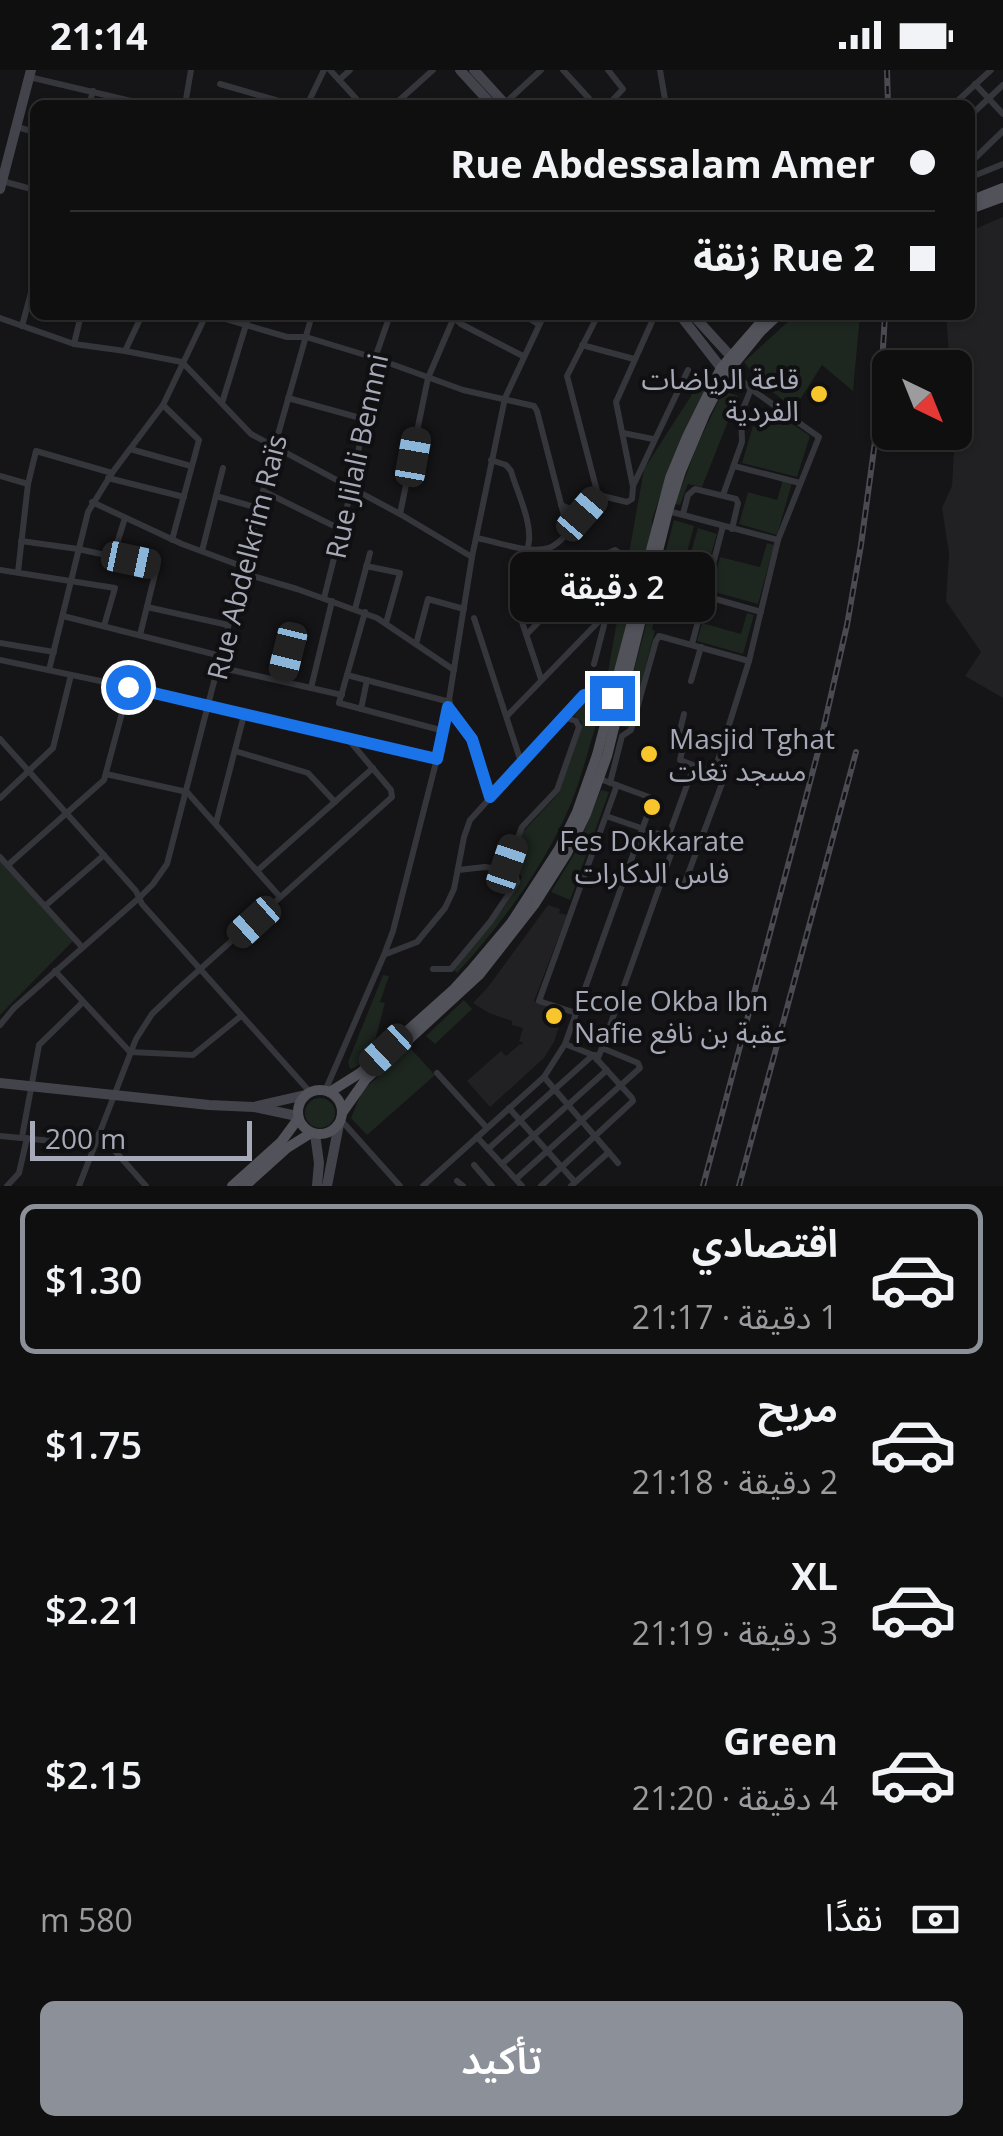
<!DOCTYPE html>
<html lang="ar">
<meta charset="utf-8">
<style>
:root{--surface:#100f10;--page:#191819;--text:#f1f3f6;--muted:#9c9c9f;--line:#302f30;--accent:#8c9099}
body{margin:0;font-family:"Open Sans","Noto Sans Arabic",sans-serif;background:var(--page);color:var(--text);direction:rtl;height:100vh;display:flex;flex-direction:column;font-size:38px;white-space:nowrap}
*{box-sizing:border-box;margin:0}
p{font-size:32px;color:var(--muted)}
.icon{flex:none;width:55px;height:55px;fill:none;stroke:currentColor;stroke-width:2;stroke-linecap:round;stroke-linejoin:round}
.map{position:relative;height:1116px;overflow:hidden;direction:ltr}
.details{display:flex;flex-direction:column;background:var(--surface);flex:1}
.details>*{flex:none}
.top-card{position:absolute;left:30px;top:30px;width:945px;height:220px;border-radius:15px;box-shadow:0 2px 8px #0004,0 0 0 2px var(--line);direction:rtl;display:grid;align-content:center;height:220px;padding:0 40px;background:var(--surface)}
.needle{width:65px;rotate:137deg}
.buttons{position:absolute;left:872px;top:280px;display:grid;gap:20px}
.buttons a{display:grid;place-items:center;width:100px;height:100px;border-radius:15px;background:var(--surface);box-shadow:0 2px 8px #0004,0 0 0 2px var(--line);font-size:50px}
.scale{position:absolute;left:30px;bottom:25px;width:222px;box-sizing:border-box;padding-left:10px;border:5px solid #a6a9b7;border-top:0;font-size:28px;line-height:35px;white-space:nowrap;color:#a6a9b7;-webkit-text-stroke:8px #100f11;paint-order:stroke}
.end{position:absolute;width:45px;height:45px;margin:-22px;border:12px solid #1a73e8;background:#fff;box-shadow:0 0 0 5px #fff}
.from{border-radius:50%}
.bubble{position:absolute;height:70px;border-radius:15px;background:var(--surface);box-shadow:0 2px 8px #0004,0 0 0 2px var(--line);font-size:32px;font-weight:600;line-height:70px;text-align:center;direction:rtl}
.car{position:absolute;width:30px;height:60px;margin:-30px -15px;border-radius:12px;box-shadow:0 0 8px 2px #0007;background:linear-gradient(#222 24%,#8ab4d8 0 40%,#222 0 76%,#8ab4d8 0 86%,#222 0)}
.top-card b{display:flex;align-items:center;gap:35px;height:95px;font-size:38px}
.top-card b+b{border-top:2px solid var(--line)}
.top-card i{width:25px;height:25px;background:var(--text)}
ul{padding:18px 0 0;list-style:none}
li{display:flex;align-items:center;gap:30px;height:150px;margin:0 20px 15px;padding:0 20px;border:5px solid transparent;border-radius:15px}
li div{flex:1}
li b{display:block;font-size:38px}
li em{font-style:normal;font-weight:600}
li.selected{border-color:var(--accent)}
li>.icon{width:90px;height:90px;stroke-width:1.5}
.pay{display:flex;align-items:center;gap:25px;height:110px;padding:0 40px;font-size:38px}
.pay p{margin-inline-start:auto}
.primary-button{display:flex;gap:20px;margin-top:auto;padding:20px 40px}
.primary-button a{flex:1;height:115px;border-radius:15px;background:var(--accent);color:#fff;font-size:40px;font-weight:600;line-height:115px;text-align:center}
.status{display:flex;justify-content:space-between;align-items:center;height:70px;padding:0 50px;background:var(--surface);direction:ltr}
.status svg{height:28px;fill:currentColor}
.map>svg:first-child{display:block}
.built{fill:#212023}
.green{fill:#1e2620}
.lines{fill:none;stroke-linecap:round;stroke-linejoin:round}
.street{stroke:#35363b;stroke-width:6}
.secondary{stroke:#43444b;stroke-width:10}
.primary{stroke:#51525a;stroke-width:10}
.rail-casing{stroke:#4a4b52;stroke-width:6}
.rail{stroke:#100f11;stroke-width:2.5;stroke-dasharray:8;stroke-linecap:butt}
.route{stroke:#1a73e8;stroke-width:12}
.poi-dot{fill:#f7c62c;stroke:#100f11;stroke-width:4}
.labels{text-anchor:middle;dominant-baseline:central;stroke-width:8;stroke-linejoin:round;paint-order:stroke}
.poi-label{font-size:28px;fill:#a6a9b7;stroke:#100f11;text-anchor:start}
.street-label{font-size:28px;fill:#a6a9b7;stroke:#100f11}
</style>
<div class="status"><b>21:14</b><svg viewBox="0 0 49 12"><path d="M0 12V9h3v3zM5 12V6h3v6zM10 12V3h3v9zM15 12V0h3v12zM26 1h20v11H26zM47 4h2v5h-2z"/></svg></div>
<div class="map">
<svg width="1003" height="1116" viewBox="0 0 1003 1116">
<rect width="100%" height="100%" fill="#151416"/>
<g class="built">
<polygon points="1003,147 1003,628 965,606 981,582 946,531 949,483 942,438 952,416 955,362 955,298 950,297 946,245 970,245 970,161"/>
<polygon points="548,835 560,839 559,843 567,845 534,931 564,941 554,972 544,988 490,1037 467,1011 501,981 506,986 520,974 521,975 523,973 519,971 523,958 512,955 512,951 489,943 473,933 488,917"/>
</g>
<g class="green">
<polygon points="795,245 860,245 853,321 822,295 794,339 760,312 744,292"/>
<polygon points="699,308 712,315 661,423 652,450 652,472 613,615 606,613 644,399 691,326"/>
<polygon points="723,321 738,326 702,417 688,414 680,435 675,434 697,376"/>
<polygon points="772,340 810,366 797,407 742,393 753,356 766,360"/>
<polygon points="783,410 792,413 777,465 739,454 748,422 777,430"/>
<polygon points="674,450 694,456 675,528 661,525 652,559 655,561 629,658 619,656"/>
<polygon points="698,458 717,464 709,491 690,486"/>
<polygon points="767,473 774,475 758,534 711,521 720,487 760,497"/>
<polygon points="747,543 754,545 743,584 697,571 702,553 741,564"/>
<path d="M585,632H598L602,635C592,666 584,700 572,731C546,794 503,853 457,903L454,900L505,836L522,807L511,796L518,767L559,723L582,652L574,646Z"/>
<polygon points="601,720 609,722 570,830 551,822 576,781"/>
<polygon points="0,789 73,871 0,945"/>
<path d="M383,905L389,906L380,932L385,933C378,955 375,993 350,999L348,992Z"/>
<polygon points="464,930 472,939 435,974 426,966"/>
<polygon points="410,978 435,1005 367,1065 351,1048 362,1021"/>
<circle cx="320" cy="1043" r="15"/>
</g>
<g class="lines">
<g class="street">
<polyline points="330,0 362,35"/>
<polyline points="563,0 595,35"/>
<polyline points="660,0 666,35"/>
<polyline points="29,7 148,35"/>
<polyline points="339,10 350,0"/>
<polyline points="220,14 293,35"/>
<polyline points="975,14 1003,44"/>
<polyline points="504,34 541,0"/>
<polyline points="89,35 93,21"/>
<polyline points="185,35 191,0"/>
<polyline points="307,35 324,0"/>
<polyline points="394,35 433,0"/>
<polyline points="608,35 623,19 608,0"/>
<polyline points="953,35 991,0"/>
<polyline points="970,46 1003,15"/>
<polyline points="17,57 35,62"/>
<polyline points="970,93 1003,61"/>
<polyline points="970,102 976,105 1003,94"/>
<polyline points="2,111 35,120"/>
<polyline points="212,245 287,267 306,267 375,288 463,320 534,336 537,341 568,461"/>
<polyline points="523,245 538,254"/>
<polyline points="598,245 567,306 598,425"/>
<polyline points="452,246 461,254 523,286"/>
<polyline points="0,248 74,274 125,281 182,292 251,364 400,444 472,487"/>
<polyline points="22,256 35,208"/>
<polyline points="74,274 81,245"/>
<polyline points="582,275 634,289"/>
<polyline points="125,281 142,245"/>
<polyline points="288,328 364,349"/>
<polyline points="222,333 249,245"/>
<polyline points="163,335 199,370 172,470"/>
<polyline points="623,363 653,369"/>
<polyline points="130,379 191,396"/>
<path d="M491,390L506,395L511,401C517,422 531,449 529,471C527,489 513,503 513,525L541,609"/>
<polyline points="734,396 800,413"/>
<polyline points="0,406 28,414"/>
<polyline points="108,408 184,427"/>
<polyline points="633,416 688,300"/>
<polyline points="263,421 342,460"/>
<polyline points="598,425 627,432 632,429 633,417 616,332 655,245"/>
<polyline points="723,425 742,372 741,344 751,319"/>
<polyline points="216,426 258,438"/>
<polyline points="92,432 182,474 244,497"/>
<polyline points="561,435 583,444"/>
<polyline points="668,441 778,470"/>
<polyline points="400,444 428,308 455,245"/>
<polyline points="683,444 688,425 695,419 736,429 738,433 732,459"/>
<path d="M477,468C498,472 528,484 549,478C564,473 587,439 598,425"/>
<polyline points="21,471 78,479 157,496 140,565"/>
<polyline points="202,481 223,398"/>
<polyline points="113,486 125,448"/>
<polyline points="366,496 400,503 386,553"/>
<polyline points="0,500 115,518 104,556"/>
<polyline points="18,502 28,414 36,381 112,403"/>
<polyline points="242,503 297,519 377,548 454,600"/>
<polyline points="705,526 761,542"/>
<polyline points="324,528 352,417 375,288 390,245"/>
<polyline points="147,537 228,555"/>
<polyline points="355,539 370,483"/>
<polyline points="365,542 339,633 444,661"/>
<polyline points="63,546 221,586"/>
<polyline points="474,548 521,692"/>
<polyline points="527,564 604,485 615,480 618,482 621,489 594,594"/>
<polyline points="0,573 54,582"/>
<polyline points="416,574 428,529 464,539"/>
<polyline points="692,574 723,456"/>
<polyline points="0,590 129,617 437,689"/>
<polyline points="218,597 342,625"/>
<polyline points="49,600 88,442 112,403 163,335 206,245"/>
<polyline points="347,605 450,632"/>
<polyline points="281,611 292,567"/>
<polyline points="691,611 701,577"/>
<polyline points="311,618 332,531"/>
<polyline points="449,637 472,669 491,727"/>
<polyline points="361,639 367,610"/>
<polyline points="507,646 606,544"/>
<polyline points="0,669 136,821 142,834 310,1022"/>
<polyline points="235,681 308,703 335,732"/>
<polyline points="714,703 749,591 778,470 819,367 751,319 737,306 726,304"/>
<polyline points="106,704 187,722 280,827"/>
<polyline points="610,713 622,666 631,660 656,571 659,566 749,591"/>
<polyline points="0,728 53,678 71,605"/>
<polyline points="216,753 244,645"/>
<polyline points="668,767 694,696"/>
<polyline points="676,770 698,779"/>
<polyline points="0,787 82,877"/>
<polyline points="8,795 104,710 129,617"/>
<polyline points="458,800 485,797 505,800 522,757 557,720 579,657 576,651 564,647"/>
<polyline points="257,801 373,698"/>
<polyline points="682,820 723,711 719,705 680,690 683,677 677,673 684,644"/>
<polyline points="45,836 104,785"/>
<polyline points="386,884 417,872 445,838 454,819 464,767 470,750 584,625 596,622 612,628"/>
<polyline points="433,899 451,899 490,852 517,812 516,806 505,800"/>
<polyline points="55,901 130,982 193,985 241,946"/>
<polyline points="576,943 539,931 617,715"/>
<polyline points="0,955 14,938 139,828 153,814 167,794 275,375 312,245"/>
<polyline points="602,978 676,770 606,746"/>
<polyline points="437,1003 487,1058"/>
<polyline points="544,1007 618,1093"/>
<polyline points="325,1021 384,885 393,861 444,661 472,487 505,328 544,245"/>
<polyline points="509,1038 575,1112"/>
<polyline points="341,1050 400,1116"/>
<polyline points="99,1063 146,1116"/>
<polyline points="0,1066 95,1075"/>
<polyline points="22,1067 39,975 83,932"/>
<polyline points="477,1067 522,1116"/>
<polyline points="488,1079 593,985 595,985"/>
<polyline points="502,1094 607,1000"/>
<polyline points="474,1095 492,1116"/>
<polyline points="516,1109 640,998 638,993 602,978 597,990"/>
<polyline points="457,1111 463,1116"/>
<polyline points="7,1116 19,1103 27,1068"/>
<polyline points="79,1116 136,969 152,944 178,919 392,727 391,720 348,669"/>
<polyline points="423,1116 544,1007 565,974 652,732 649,727 600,709"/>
<polyline points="541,1116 633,1031 632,1028 593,985 565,974"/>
<polyline points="571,1116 609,1082"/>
</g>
<g class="secondary">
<polyline points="460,0 492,35"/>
<polyline points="474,0 506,35"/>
<polyline points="0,119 31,0"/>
<polyline points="680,245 725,303"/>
<polyline points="693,245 735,291"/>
<polyline points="0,1013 209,1035 254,1037 297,1046"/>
<polyline points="257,1036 305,1025"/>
<polyline points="315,1064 319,1093 317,1116"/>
<polyline points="327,1116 339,1054"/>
</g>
<g class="primary">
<polyline points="970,131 1003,118"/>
<polyline points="970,139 1003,127"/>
<circle cx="320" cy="1042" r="22"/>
<polyline points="330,1022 360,1003 453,920 473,898 511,853 559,779 577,742 597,685 670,408 687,367 721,298 767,245"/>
<polyline points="342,1043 366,1009 480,904 534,835 567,783 586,744 607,686 668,441 681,401 705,344 726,304 761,261 778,245"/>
<polyline points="232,1116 281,1072 298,1049"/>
<polyline points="245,1116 287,1078 311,1063"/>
</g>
<defs>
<g id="rail">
<polyline points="887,0 888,35"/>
<polyline points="703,1116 819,678 847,555 861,475 879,342 885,245"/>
<polyline points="739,1116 856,682"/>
</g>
</defs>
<use href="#rail" class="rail-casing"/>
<use href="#rail" class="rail"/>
</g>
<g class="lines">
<polyline class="route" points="128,617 437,689 448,637 472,669 490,727 584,625 596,622 612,628"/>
</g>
<g class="poi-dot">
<circle cx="819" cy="324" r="10"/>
<circle cx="649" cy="684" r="10"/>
<circle cx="652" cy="737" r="10"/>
<circle cx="554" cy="946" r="10"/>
</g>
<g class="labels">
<g class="poi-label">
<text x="799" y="308" text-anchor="end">قاعة الرياضات<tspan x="799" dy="32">الفردية</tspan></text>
<text x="669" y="668">Masjid Tghat<tspan x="669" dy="32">مسجد تغات</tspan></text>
<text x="652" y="770" text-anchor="middle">Fes Dokkarate<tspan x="652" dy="32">فاس الدكارات</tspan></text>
<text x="574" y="930">Ecole Okba Ibn<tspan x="574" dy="32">Nafie عقبة بن نافع</tspan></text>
</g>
<g class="street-label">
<text transform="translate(356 386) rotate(-78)">Rue Jilali Bennni</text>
<text transform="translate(246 487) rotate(-76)">Rue Abdelkrim Raïs</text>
</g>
</g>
</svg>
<div class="buttons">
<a><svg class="needle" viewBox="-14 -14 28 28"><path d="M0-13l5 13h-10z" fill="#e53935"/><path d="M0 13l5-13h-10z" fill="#9c9c9f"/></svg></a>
</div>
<div class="scale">200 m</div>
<i class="end from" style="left:128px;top:617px"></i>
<i class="end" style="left:612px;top:628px"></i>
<div class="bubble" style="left:510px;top:482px;width:205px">2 دقيقة</div>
<i class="car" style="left:413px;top:387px;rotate:10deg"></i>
<i class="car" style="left:582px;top:444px;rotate:41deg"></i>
<i class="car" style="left:131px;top:490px;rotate:102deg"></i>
<i class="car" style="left:288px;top:582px;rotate:194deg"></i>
<i class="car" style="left:507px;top:794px;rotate:19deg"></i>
<i class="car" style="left:254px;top:852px;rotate:228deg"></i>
<i class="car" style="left:386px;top:980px;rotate:227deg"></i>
<div class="top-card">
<b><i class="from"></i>Rue Abdessalam Amer</b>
<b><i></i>Rue 2 زنقة</b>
</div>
</div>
<section class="details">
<ul>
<li class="selected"><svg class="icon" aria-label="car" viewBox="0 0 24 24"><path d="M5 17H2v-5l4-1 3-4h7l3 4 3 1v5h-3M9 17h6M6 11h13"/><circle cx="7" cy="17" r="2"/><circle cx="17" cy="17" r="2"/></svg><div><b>اقتصادي</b><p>1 دقيقة · 21:17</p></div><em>$1.30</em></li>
<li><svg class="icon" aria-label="car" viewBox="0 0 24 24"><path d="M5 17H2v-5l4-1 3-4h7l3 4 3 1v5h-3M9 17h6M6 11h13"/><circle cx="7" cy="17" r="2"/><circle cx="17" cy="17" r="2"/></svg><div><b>مريح</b><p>2 دقيقة · 21:18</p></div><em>$1.75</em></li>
<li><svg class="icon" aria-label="car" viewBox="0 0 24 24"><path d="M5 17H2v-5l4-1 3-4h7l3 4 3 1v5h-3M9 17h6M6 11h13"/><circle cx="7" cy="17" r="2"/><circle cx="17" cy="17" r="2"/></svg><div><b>XL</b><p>3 دقيقة · 21:19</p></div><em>$2.21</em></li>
<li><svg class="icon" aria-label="car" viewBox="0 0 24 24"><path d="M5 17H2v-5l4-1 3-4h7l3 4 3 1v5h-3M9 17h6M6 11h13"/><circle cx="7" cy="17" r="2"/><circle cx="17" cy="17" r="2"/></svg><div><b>Green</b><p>4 دقيقة · 21:20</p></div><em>$2.15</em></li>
</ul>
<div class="pay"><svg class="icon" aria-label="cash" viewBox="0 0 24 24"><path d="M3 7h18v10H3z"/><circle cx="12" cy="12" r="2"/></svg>نقدًا<p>580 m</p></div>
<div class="primary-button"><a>تأكيد</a></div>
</section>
